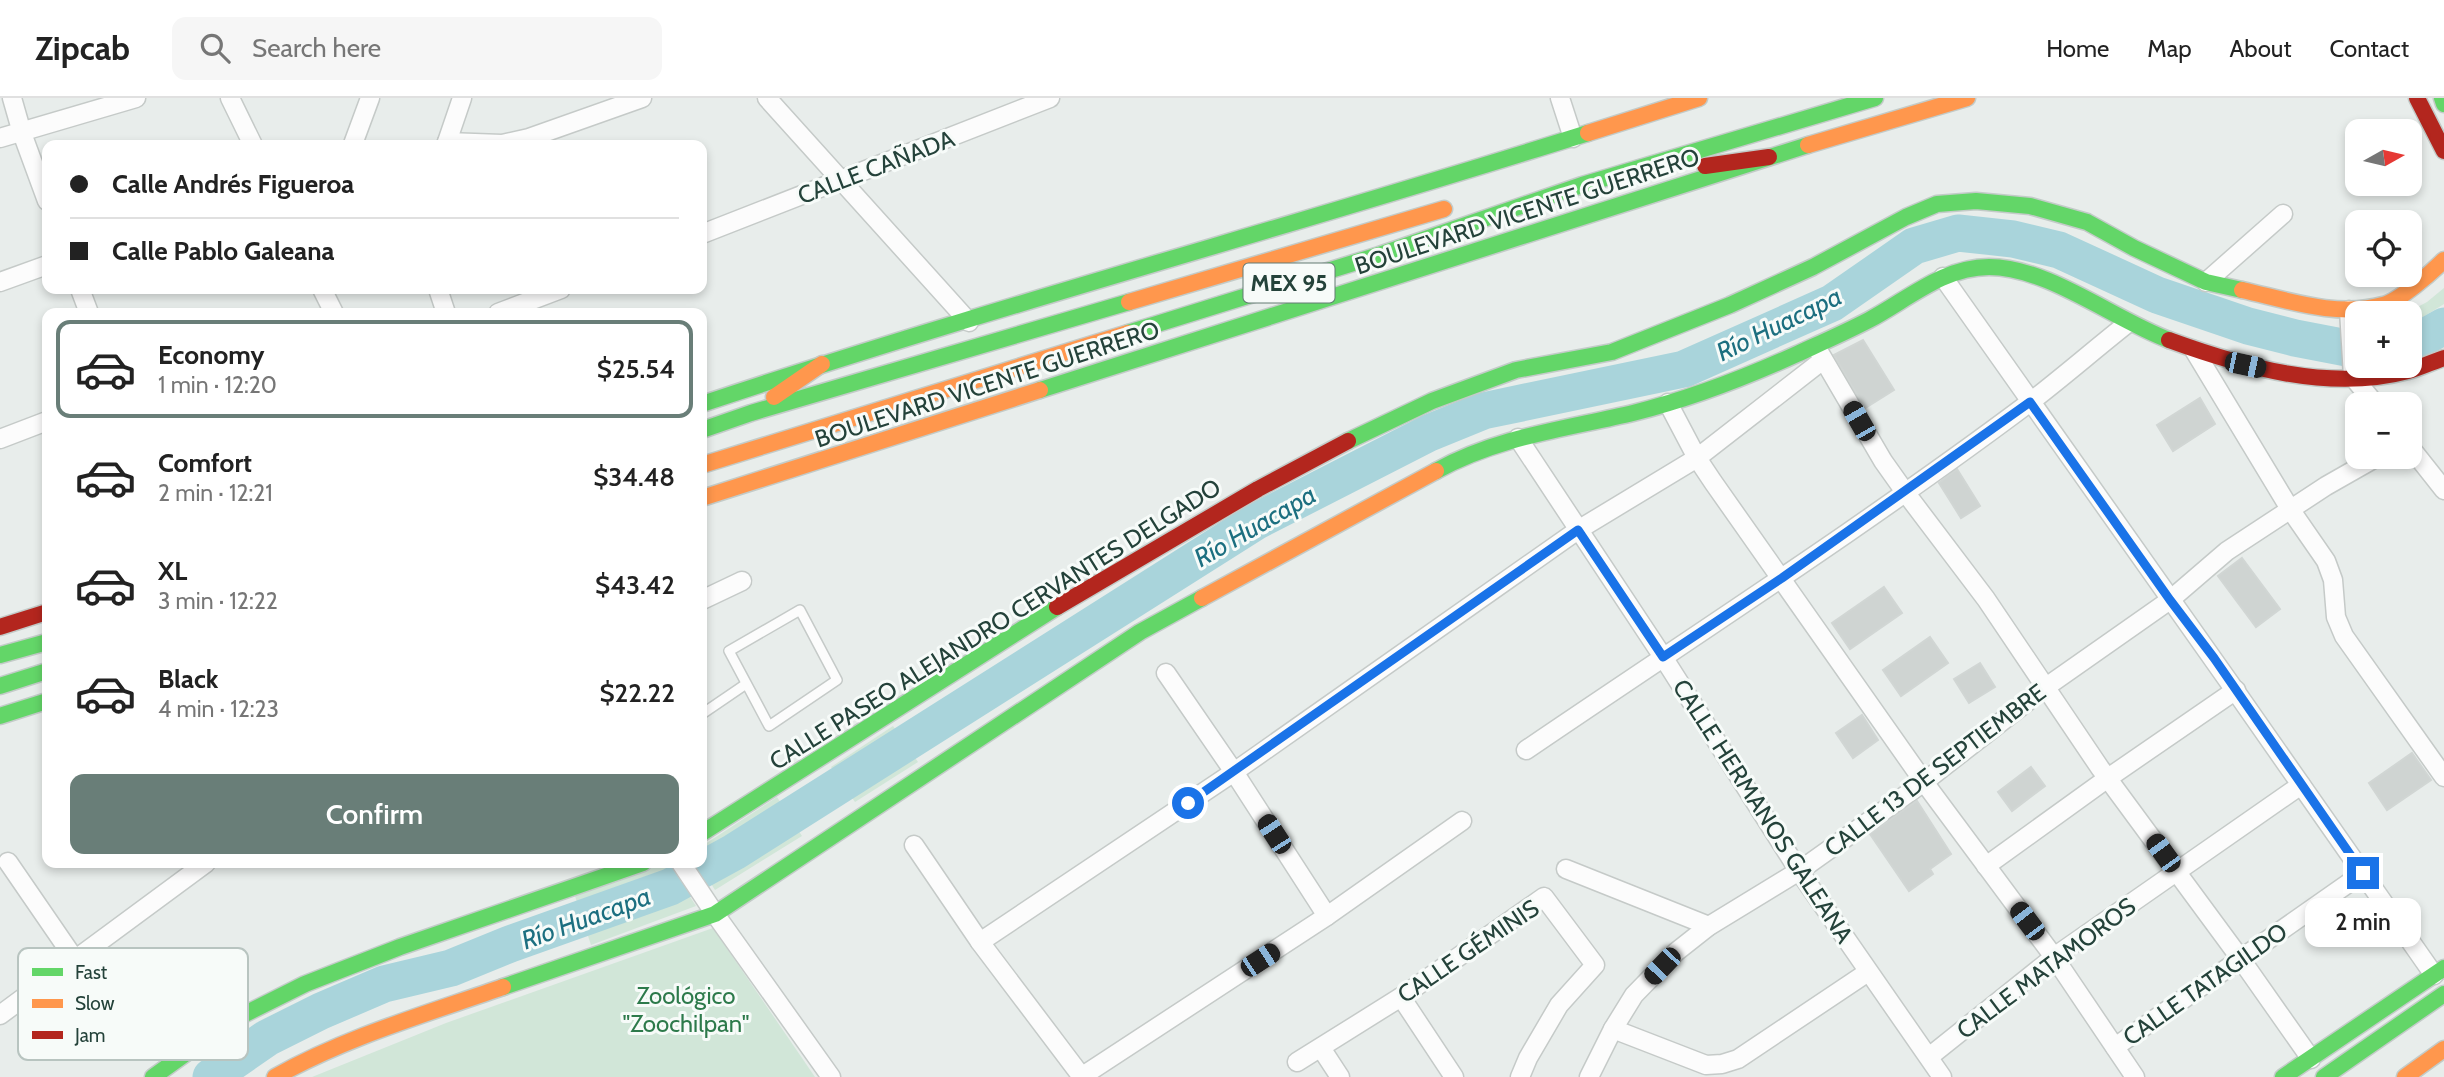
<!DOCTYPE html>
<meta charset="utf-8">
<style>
:root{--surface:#fff;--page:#f6f6f6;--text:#222;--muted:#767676;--line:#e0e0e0;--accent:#697e78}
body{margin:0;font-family:Cabin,sans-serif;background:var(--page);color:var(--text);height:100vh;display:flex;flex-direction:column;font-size:26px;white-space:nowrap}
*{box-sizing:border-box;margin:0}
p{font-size:23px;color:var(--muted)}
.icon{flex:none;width:38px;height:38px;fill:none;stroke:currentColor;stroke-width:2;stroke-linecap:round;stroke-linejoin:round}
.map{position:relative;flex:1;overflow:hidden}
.side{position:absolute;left:42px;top:210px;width:665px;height:560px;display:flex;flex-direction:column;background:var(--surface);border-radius:14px;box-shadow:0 4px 10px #0003}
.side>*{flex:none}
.top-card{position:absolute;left:42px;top:42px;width:665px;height:154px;border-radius:14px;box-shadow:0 4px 10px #0003;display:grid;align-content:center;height:154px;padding:0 28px;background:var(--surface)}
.needle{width:46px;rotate:82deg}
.buttons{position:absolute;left:2345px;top:21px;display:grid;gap:14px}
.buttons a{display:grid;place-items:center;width:77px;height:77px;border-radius:14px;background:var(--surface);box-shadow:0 4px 10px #0003;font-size:35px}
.end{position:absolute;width:32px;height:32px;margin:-16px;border:9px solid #1a73e8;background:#fff;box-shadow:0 0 0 4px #fff}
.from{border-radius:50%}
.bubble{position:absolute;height:49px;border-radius:14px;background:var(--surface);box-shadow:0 4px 10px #0003;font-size:23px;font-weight:600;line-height:49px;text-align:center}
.car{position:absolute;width:21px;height:42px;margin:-21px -10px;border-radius:9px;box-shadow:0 0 5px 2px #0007;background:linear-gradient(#222 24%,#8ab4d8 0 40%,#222 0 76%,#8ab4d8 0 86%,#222 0)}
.top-card b{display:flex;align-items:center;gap:24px;height:66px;font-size:26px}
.top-card b+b{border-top:2px solid var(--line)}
.top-card i{width:18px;height:18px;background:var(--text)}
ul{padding:12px 0 0;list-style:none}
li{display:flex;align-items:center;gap:21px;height:98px;margin:0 14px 10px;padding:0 14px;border:4px solid transparent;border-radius:14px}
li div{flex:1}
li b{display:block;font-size:26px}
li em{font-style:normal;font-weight:600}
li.current{border-color:var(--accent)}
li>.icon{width:63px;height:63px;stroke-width:1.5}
.cta{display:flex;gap:14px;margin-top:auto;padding:14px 28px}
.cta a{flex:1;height:80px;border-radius:14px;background:var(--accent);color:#fff;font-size:28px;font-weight:600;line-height:80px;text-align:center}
header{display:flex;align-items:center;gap:42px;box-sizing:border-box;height:98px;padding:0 35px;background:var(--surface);border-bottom:2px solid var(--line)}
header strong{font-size:33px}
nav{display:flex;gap:38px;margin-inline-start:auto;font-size:24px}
.search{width:490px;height:63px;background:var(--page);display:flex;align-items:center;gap:18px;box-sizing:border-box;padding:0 24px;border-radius:14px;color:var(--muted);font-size:26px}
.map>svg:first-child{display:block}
.green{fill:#d1e6d8}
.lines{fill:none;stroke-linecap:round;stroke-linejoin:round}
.river{stroke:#a9d4db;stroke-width:37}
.building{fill:#cfd4d2;stroke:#d1d6d4;stroke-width:2}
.lane-casing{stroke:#c5cac8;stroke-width:12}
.street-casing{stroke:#c5cac8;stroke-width:21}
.fast-casing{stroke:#c3cbc8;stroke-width:19}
.slow-casing{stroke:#c3cbc8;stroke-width:19}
.jam-casing{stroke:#c3cbc8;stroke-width:19}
.lane{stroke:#fcfcfc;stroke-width:9}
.street{stroke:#fcfcfc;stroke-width:18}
.fast{stroke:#63d668;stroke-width:16}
.slow{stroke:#ff974d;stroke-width:16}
.jam{stroke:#b3261e;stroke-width:16}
.route{stroke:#1a73e8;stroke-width:9}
.labels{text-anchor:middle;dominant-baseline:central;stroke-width:6;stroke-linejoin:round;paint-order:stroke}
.shield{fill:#f7fbf9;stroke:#637a73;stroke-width:2}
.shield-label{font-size:23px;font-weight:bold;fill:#24423a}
.street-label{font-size:24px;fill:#24423a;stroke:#f7fbf9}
.park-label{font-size:24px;fill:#2d7a4b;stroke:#f7fbf9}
.water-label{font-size:26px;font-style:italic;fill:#1c6f80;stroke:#f7fbf9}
.key{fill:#f7fbf9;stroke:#b8c4c0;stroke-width:2}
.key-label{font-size:19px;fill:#24423a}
</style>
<header>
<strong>Zipcab</strong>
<div class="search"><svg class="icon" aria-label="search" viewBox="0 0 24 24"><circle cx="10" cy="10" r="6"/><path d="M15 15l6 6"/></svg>Search here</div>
<nav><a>Home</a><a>Map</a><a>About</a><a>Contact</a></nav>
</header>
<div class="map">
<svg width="2444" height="979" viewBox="0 0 2444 979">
<rect width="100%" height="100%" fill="#e8edeb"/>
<g class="green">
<polygon points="2444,190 2444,206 2410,227 2410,215 2406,215 2427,204"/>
<polygon points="893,628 918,664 855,704 831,669"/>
<polygon points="777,699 802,738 715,792 698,765 702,765 702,748"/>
<polygon points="661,765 668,765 696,808 591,847 575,798"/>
<polygon points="713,830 815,979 312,979 446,925"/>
</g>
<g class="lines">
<g class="river">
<polyline points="2410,243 2428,237 2444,228"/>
<polyline points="211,979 267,940 321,913 384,886 451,870 510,846 670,789 734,754 1255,424 1429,335 1483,313 1684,271 1832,205 1914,148 1958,135 2013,141 2059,152 2157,197 2248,228 2295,240 2347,250 2357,250"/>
</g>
</g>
<g class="building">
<polygon points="1863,242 1894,292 1865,310 1834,257"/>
<polygon points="2200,300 2215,326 2173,353 2157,327"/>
<polygon points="1957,371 1980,408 1961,420 1939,385"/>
<polygon points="2242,460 2280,511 2256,529 2218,478"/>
<polygon points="1884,489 1902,515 1850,551 1832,525"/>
<polygon points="1930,539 1948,565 1901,598 1883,572"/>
<polygon points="1980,565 1995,589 1969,605 1954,581"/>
<polygon points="1862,617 1878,642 1853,660 1836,635"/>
<polygon points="2412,655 2431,682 2387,712 2369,685"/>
<polygon points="2031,669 2045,688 2012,713 1998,694"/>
<polygon points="1917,703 1951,756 1930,771 1933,776 1909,793 1870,736"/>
</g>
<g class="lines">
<defs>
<g id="lane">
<polygon points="800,512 837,582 769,628 729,553"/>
<polyline points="702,616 746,586"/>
</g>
<g id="street">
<polyline points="12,0 22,35 47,103"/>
<polyline points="230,0 253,47"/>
<polyline points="767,0 969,224"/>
<polyline points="1560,0 1573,40"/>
<polyline points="0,40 136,0"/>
<polyline points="447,44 502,46 529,40 642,0"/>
<polyline points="353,46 370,0"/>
<polyline points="446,47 462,0"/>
<polyline points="702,136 1050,0"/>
<path d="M1943,179C2107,412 2272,643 2434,877"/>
<polyline points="0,184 47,167"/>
<polyline points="2206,184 2283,116"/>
<polyline points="80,191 89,215"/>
<polyline points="322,191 334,215"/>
<polyline points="438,191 446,215"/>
<polyline points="2349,212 2353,279 2375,306"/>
<polyline points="498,215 561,191"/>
<polyline points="1818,252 1883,363 1905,394 1986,501 2100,670 2240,860 2311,961"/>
<polyline points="2194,252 2290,411 2326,463 2333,482 2336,519 2344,538 2444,679"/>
<polyline points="1668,305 1697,360 1713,384 1924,684 2054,859 2135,979"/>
<polyline points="1518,340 1663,559 1799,773 1942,979"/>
<polyline points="0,341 47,323"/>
<polyline points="2410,349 2444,392"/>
<polyline points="702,502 742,483"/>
<polyline points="1166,575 1234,674 1327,818"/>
<path d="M1526,652C1695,537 1866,427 2029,305C2063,279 2095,251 2128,225"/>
<polyline points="914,747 980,844 1082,979"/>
<polyline points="8,764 76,863"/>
<polyline points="681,765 715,816 831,979"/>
<polyline points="1986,768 2108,680 2236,592"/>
<polyline points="1566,771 1709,828"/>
<polyline points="980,844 1234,674 1578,432 1697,360 1823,262"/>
<polyline points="1401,899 1454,979"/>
<polyline points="0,917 206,765"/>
<polyline points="1613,931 1706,967 1722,966 1738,961 1868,874"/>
<polyline points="2115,949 2363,775"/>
<polyline points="1321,950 1340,979"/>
<polyline points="1929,959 2054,859 2301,687"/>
<polyline points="1297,964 1401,899 1544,799 1595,867 1559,907 1528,960 1520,979"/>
<polyline points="1081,979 1327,818 1462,723"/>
<polyline points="1589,979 1613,931 1634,897 1676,854 1709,828 1799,773 1924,684 2046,589 2170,502 2227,453 2326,388 2377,359"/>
</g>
<g id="fast">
<polyline points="2442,0 2444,6"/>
<polyline points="1128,235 1379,157 1582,87 1875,0"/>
<polyline points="1040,292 1808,47"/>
<path d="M702,306C995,208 1294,128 1588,35"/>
<polyline points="702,332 751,315 1129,204"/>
<polyline points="1348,343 1432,303 1516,272 1612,254 1730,207 1813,169 1906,119 1937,106 1976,103 2030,108 2087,124 2134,150 2206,184 2242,192"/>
<path d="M1436,373C1497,339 1565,331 1633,315C1689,301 1744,280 1797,256C1821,245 1846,234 1869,222C1907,202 1943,169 1989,169C2048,169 2113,221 2169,242"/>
<polyline points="0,557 47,544"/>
<polyline points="0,588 47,573"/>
<polyline points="0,618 47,603"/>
<polyline points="702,735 1057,509"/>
<polyline points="503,889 715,816 1140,534 1202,500"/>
<polyline points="153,979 231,923 305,886 400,849 643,765"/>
<polyline points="2283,979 2444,870"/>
<polyline points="2324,979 2444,896"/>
</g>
<g id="slow">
<polyline points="1588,35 1699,0"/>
<polyline points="1808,47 1967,0"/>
<path d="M2242,192C2287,202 2337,220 2383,207C2399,203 2431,175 2444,162"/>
<polyline points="1129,204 1444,111"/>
<polyline points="774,299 822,266"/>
<polyline points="702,367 1128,235"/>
<polyline points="702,400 1040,292"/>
<polyline points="1202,500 1436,373"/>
<path d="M275,979C346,939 426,916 503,889"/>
<polyline points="2405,979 2444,951"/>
</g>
<g id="jam">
<polyline points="2417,0 2444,53"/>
<polyline points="1705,68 1769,59"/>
<path d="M2169,242C2243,269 2329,294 2408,273C2420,270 2432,264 2444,260"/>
<polyline points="1057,509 1258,391 1348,343"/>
<polyline points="0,529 47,514"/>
</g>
</defs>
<use href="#lane" class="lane-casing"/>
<use href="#street" class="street-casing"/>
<use href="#fast" class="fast-casing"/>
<use href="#slow" class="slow-casing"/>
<use href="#jam" class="jam-casing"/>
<use href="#lane" class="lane"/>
<use href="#street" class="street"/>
<use href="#fast" class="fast"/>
<use href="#slow" class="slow"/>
<use href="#jam" class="jam"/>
</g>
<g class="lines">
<polyline class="route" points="1188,705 1578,432 1663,559 1782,480 2030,304 2170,502 2214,560 2363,775"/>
</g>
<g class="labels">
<rect class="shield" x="1243.5" y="165.5" width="91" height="39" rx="5"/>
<g class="shield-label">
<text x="1289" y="185">MEX 95</text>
</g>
<g class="street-label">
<text transform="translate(876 69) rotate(-21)">CALLE CAÑADA</text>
<text transform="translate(1527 113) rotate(-18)">BOULEVARD VICENTE GUERRERO</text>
<text transform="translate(987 286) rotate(-18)">BOULEVARD VICENTE GUERRERO</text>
<text transform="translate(995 526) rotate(-32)">CALLE PASEO ALEJANDRO CERVANTES DELGADO</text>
<text transform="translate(1935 672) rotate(-37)">CALLE 13 DE SEPTIEMBRE</text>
<text transform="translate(1763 713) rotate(57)">CALLE HERMANOS GALEANA</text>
<text transform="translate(1468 853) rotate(-34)">CALLE GÉMINIS</text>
<text transform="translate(2046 870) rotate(-37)">CALLE MATAMOROS</text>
<text transform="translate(2205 886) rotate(-35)">CALLE TATAGILDO</text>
</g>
<g class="park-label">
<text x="686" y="897">Zoológico<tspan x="686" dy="28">"Zoochilpan"</tspan></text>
</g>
<g class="water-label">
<text transform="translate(1779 226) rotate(-26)">Río Huacapa</text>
<text transform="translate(1255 428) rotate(-30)">Río Huacapa</text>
<text transform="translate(586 820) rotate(-20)">Río Huacapa</text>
</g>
</g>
<rect x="18" y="850" width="230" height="112" rx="10" class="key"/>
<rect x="32" y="870" width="31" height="8" fill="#63d668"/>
<rect x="32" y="901" width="31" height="9" fill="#ff974d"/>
<rect x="32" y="933" width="31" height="8" fill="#b3261e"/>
<g class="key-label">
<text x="75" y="881">Fast</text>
<text x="75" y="912">Slow</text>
<text x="75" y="944">Jam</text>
</g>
</svg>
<div class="buttons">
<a><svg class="needle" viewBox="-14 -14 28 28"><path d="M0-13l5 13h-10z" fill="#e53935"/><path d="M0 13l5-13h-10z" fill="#767676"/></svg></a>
<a><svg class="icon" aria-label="locate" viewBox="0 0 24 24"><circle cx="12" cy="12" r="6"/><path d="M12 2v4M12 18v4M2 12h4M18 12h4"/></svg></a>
<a>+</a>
<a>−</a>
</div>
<i class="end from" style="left:1188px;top:705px"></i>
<i class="end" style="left:2363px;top:775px"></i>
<div class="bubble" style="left:2305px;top:800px;width:116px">2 min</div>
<i class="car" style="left:2245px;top:267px;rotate:102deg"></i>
<i class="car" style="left:1859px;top:323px;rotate:330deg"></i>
<i class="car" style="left:1274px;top:736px;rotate:327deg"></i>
<i class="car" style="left:2163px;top:755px;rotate:324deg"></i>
<i class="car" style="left:2027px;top:823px;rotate:323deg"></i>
<i class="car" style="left:1260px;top:862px;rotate:57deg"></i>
<i class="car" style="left:1662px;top:868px;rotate:224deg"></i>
<div class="top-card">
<b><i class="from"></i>Calle Andrés Figueroa</b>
<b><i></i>Calle Pablo Galeana</b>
</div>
<section class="side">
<ul>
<li class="current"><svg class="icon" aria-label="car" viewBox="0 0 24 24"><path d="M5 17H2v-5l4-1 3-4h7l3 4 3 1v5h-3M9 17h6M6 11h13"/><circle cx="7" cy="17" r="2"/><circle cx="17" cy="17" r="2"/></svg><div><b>Economy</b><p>1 min · 12:20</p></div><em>$25.54</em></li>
<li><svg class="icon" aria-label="car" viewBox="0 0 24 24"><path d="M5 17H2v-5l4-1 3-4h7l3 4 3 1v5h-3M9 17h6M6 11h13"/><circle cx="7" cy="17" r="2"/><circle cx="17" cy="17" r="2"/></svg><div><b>Comfort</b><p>2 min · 12:21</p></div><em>$34.48</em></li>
<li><svg class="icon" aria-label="car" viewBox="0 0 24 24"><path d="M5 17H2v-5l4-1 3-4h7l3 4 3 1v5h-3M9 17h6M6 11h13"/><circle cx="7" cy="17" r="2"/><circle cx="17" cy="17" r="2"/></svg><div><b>XL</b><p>3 min · 12:22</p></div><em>$43.42</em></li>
<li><svg class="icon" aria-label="car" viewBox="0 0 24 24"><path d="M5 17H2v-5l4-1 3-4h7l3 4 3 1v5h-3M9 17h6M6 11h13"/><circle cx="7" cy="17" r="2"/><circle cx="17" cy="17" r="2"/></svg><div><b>Black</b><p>4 min · 12:23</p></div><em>$22.22</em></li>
</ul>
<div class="cta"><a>Confirm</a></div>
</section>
</div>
